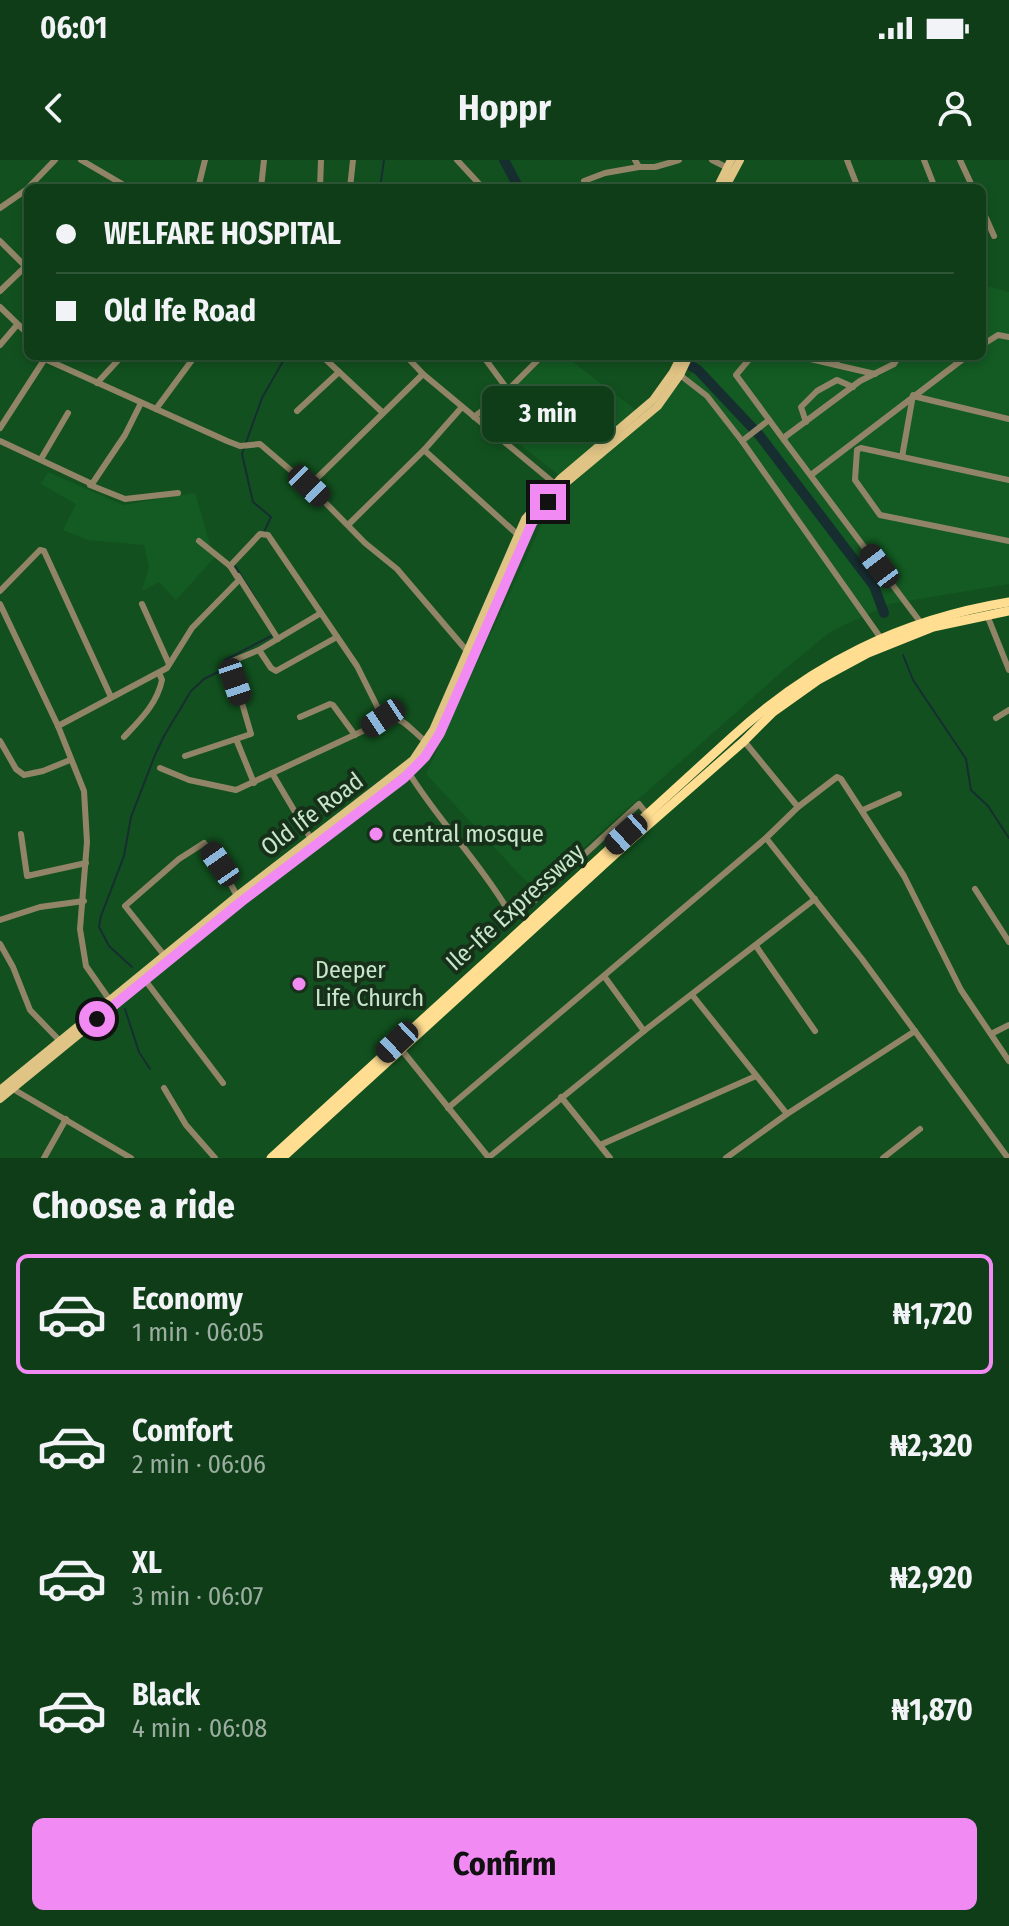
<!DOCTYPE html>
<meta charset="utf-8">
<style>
:root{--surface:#0e3d17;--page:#174420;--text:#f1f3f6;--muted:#9baea1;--line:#2e5636;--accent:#f28af3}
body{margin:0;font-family:"Fira Sans Condensed",sans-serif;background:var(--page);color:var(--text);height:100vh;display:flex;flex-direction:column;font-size:30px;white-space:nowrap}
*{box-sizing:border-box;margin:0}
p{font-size:26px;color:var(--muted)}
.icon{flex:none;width:44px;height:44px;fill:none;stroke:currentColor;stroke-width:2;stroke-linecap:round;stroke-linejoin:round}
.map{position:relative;height:998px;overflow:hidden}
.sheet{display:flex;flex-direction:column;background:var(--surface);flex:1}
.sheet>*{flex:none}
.banner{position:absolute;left:24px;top:24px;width:962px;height:176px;border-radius:12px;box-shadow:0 4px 12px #0003,0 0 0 2px var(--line);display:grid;align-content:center;height:176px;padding:0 32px;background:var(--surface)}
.end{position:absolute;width:36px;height:36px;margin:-18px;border:10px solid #f28af3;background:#111;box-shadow:0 0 0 4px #111}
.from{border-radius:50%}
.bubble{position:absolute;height:56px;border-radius:12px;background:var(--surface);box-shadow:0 4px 12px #0003,0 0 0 2px var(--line);font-size:26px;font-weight:700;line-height:56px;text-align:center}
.car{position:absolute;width:24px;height:48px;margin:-24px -12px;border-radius:10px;box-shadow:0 0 6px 2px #0007;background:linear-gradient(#222 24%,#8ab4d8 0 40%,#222 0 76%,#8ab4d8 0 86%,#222 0)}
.banner b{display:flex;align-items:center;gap:28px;height:76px;font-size:30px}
.banner b+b{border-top:2px solid var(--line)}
.banner i{width:20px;height:20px;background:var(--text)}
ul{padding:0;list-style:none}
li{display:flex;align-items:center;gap:24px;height:120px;margin:0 16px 12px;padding:0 16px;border:4px solid transparent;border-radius:12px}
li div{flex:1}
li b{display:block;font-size:30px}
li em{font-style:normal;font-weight:700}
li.on{border-color:var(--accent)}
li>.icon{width:72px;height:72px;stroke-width:1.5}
h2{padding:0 32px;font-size:36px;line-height:96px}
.button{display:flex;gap:16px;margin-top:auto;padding:16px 32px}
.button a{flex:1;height:92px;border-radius:12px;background:var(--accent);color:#111;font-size:32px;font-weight:700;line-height:92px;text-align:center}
.status{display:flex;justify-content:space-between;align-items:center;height:56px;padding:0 40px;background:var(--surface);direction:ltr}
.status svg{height:22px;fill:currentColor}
header{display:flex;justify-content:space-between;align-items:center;height:104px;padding:0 32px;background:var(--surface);font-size:36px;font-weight:700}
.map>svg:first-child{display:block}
.built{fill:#135b23}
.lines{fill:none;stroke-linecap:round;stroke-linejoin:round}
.stream{stroke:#172e31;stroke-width:2}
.river{stroke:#172e31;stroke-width:10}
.minor{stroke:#928567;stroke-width:6}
.major{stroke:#e0c485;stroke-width:8}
.highway{stroke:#ffdd91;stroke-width:9}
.route{stroke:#f28af3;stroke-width:10}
.poi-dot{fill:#f28af3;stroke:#17301a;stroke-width:3}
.labels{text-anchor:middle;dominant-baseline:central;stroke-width:8;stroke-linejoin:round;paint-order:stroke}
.street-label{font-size:24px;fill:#c8e6c9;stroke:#17301a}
.poi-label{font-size:24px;fill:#c8e6c9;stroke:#17301a;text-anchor:start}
</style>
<div class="status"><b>06:01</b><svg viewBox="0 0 49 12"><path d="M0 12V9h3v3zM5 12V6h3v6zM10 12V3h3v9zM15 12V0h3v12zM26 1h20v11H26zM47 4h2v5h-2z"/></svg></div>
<header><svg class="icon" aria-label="back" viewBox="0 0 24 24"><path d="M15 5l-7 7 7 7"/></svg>Hoppr<svg class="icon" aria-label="person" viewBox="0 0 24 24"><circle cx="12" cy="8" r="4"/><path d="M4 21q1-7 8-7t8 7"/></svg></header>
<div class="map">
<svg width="1009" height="998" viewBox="0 0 1009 998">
<rect width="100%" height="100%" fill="#12511f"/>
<g class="built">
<polygon points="982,125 1009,132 1009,424 889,444 830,472 786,508 535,731 426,614 551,344 692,213 696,196 982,196"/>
<polygon points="547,196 565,196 637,251 560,316 485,257"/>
<polygon points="48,312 123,345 195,333 214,398 176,440 159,422 142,431 149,407 144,385 88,380 63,370 76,344 41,324"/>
</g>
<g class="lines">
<g class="stream">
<polyline points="380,28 384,0"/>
<polyline points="264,372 271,357 253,342 242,294 262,238 286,196"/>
<polyline points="235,406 257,441"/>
<polyline points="903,495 913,520 966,599 971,630 988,646 1009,678"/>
<polyline points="132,807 109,786 99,767 101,756 124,696 131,657 155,595 164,576 191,531 204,519 218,512 225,500 275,474"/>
<polyline points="125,849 139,892 150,909"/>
</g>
<g class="river">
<polyline points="504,0 519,28"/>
<polyline points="675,196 698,210 760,276 874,426 884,453"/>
</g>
<g class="minor">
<polyline points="81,0 129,28"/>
<polyline points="457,0 483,28"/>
<polyline points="635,0 639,7 655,7 679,0"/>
<polyline points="712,0 726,7"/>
<polyline points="847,0 858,28"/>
<polyline points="924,0 935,28"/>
<polyline points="960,0 973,28"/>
<polyline points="584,21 605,13 639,7"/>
<polyline points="198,28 205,0"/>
<polyline points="261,28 264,0"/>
<polyline points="320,28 321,0"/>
<polyline points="350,28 353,0"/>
<polyline points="0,48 26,30 55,0"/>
<polyline points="982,49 994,76"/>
<polyline points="0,81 28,109"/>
<polyline points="0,131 25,107"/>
<polyline points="0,147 28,174"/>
<polyline points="0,185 17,165"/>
<polyline points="982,185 998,175 1009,177"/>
<polyline points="322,196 382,252"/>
<polyline points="406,196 423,214 555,324"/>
<polyline points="483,196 508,230"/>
<polyline points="752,196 736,215 784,280"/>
<polyline points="798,196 836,205"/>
<polyline points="838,196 836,205 875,214"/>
<polyline points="899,196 894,204 860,221 786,276 784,280 921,463"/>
<polyline points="45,199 227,281 240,286 260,284 309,326 365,383 397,409 467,491"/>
<polyline points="680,215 707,236 742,281 880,477"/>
<polyline points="97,223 122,196"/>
<polyline points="913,236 1009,259"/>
<polyline points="156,249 195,196"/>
<polyline points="297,251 339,212"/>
<polyline points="474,257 508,230 542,196"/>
<polyline points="806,262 801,247 817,231 837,220 853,227"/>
<polyline points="0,268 46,197"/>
<polyline points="0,281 92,324 125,275 141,243"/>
<polyline points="742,281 769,260"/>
<polyline points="424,290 517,374"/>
<polyline points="902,297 913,235"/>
<polyline points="41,299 68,253"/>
<polyline points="811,315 967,196"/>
<polyline points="1009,320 861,288 857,290 855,320 880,355 1009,381"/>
<polyline points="90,325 125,339 178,333"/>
<polyline points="309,326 423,214"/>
<polyline points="349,364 424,290 462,247"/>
<polyline points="230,406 260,374 268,375 357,506 383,558"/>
<polyline points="238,416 278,479"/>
<polyline points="0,431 40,390 44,391 111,537"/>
<polyline points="0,444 58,566 84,631 87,682 80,769 86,806 109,839"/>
<polyline points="142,444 169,504"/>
<polyline points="987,455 1009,510"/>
<polyline points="259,490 321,453"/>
<polyline points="300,557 330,544 333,545 355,575"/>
<polyline points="996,558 1009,550"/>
<polyline points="58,566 167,508 192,468 239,420 230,406 199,381"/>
<path d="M124,577C140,560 157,544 162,520L159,513"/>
<polyline points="236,579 254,623"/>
<polyline points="0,581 16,609 24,615 43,611 70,600"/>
<polyline points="744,581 798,647"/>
<polyline points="185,596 251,574 230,502 259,490 271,508 276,511 337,477"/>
<path d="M160,608L189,620L236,630L365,570C398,548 399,559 426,582"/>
<polyline points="272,613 311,679"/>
<path d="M409,613C438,660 477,699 506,747L521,735L531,741L535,740L639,644L647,654"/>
<polyline points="863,650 899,634"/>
<polyline points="21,674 27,716 86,703"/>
<polyline points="766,678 862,799 1008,998"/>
<polyline points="975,729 1009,782"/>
<polyline points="0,760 40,747 84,741"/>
<polyline points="0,784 13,807 30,850 59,880"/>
<polyline points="756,786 815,871"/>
<polyline points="164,795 125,746 179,699 204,683 220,704 237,736"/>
<polyline points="604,816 644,871"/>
<polyline points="145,820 223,923"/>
<polyline points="693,836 787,954"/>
<polyline points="991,874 1009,865"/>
<polyline points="401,889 489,998"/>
<polyline points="164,928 186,965 215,998"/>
<polyline points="13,929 131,998"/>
<polyline points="561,937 610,998"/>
<polyline points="448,948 766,678 798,647 837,617 841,619 904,716 961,830 1009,901"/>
<polyline points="600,985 756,916"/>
<polyline points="44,998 66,959"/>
<polyline points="488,998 644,871 815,739"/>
<polyline points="726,998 787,954 915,871"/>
<polyline points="883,998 920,969"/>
</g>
<g class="major">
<polyline points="717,28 731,0"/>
<polyline points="725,28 740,0"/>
<polyline points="0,930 237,736 413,600 433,570 525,359 561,318 653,240 673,212 681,196"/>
<polyline points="0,939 242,741 404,618 419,604 440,573 532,363 566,323 658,246 680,215 689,196"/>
</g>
<g class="highway">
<path d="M271,998L732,577C813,503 900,460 1009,442"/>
<polyline points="282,998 623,687 744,581 773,552 818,520 868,493 933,467 1009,451"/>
</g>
</g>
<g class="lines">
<polyline class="route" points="97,859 242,741 404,618 425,597 440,573 532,363 548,342"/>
</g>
<g class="poi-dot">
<circle cx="376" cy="674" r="8"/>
<circle cx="299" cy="824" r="8"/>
</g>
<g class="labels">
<g class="street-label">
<text transform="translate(312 654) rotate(-37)">Old Ife Road</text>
<text transform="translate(515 747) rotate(-42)">Ile-Ife Expressway</text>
</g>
<g class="poi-label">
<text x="392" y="674">central mosque</text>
<text x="315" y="810">Deeper<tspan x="315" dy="28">Life Church</tspan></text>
</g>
</g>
</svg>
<i class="end from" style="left:97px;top:859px"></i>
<i class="end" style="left:548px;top:342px"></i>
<div class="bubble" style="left:482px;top:226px;width:132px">3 min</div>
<i class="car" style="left:309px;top:326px;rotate:134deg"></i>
<i class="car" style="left:879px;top:406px;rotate:323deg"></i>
<i class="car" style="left:235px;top:522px;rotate:161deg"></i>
<i class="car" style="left:383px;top:558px;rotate:236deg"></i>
<i class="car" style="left:626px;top:674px;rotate:228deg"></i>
<i class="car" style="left:220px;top:704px;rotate:325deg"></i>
<i class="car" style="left:397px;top:882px;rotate:227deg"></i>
<div class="banner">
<b><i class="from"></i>WELFARE HOSPITAL</b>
<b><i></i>Old Ife Road</b>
</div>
</div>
<section class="sheet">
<h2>Choose a ride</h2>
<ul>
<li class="on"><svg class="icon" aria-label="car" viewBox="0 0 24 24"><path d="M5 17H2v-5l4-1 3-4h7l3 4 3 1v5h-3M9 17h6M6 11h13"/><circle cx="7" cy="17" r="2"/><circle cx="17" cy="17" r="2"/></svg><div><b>Economy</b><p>1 min · 06:05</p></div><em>₦1,720</em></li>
<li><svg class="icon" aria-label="car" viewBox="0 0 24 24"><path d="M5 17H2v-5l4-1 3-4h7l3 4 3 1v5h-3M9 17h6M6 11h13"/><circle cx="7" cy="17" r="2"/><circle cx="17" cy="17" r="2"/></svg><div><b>Comfort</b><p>2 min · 06:06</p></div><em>₦2,320</em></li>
<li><svg class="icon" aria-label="car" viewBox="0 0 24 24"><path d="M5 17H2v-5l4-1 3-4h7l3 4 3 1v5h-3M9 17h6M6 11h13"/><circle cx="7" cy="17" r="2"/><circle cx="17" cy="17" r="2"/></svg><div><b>XL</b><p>3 min · 06:07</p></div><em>₦2,920</em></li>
<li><svg class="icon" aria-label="car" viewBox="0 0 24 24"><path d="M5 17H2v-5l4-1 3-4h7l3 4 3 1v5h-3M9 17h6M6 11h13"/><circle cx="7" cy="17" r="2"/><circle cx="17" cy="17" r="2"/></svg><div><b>Black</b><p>4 min · 06:08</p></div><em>₦1,870</em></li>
</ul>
<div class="button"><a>Confirm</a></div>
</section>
